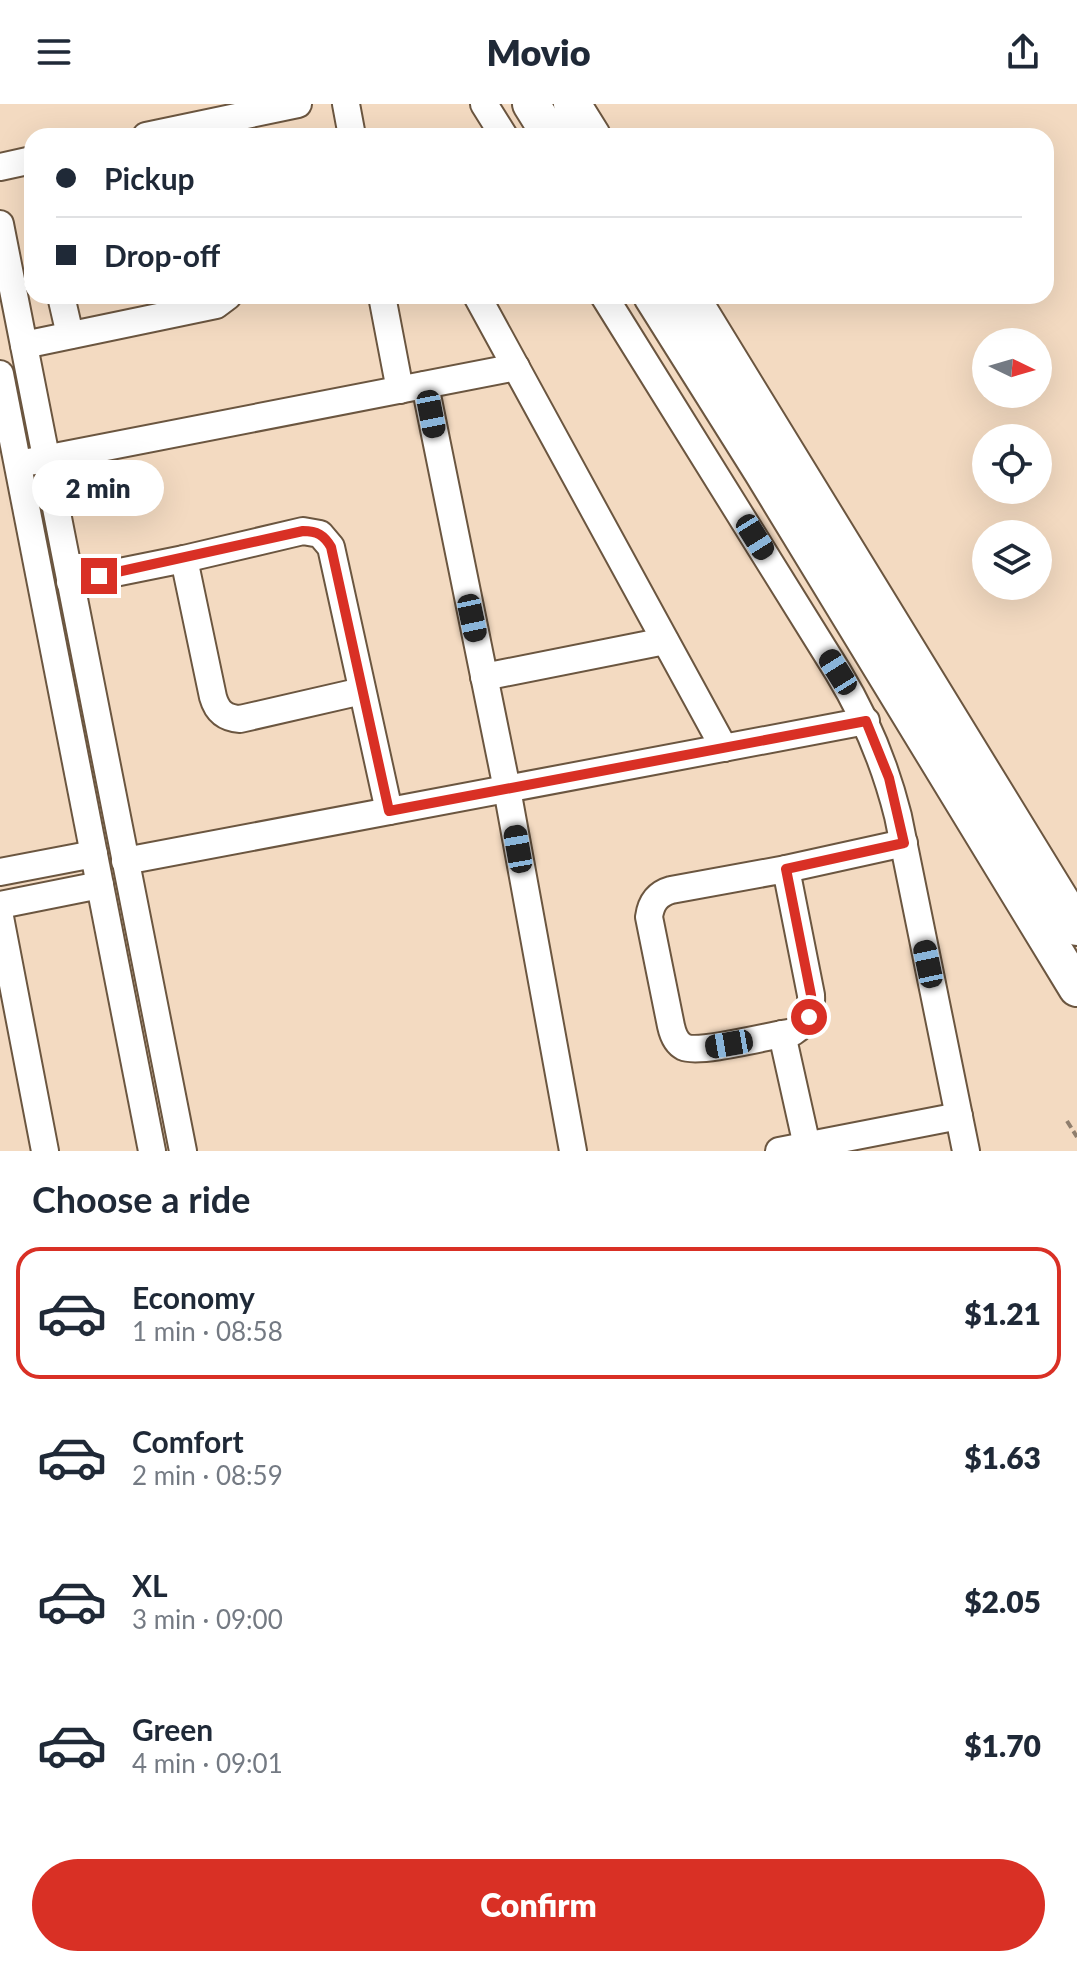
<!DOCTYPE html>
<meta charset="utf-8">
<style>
:root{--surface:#fff;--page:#f6f6f7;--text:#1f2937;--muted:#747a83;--line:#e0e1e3;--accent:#d93025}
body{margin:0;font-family:Lato,sans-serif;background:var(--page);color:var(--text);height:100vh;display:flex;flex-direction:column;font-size:30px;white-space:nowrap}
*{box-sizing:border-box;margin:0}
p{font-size:26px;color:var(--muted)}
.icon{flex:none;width:44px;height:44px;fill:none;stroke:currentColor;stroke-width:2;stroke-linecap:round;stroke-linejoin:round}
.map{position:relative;height:1047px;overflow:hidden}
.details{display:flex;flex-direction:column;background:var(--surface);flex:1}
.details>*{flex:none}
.top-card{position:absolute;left:24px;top:24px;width:1030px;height:176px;border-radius:24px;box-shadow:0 8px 32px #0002;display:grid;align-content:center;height:176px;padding:0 32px;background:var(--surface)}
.needle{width:52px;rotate:95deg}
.tools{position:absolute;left:972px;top:224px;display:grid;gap:16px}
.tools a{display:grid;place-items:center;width:80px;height:80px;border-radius:50%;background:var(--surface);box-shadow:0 8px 32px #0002;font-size:40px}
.end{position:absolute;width:36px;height:36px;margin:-18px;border:10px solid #d93025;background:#fff;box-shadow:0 0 0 4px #fff}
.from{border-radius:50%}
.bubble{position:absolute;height:56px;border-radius:28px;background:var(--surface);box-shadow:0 8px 32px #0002;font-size:26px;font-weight:800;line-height:56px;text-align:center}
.car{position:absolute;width:24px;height:48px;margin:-24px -12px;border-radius:10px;box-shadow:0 0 6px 2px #0007;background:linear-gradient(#222 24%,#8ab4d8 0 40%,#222 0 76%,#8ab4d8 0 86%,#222 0)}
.top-card b{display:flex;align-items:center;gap:28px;height:76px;font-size:30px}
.top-card b+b{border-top:2px solid var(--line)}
.top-card i{width:20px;height:20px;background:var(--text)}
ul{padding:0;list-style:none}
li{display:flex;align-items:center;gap:24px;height:132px;margin:0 16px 12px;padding:0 16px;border:4px solid transparent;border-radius:24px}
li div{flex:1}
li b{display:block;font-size:30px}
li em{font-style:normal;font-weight:800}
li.selected{border-color:var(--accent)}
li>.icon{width:72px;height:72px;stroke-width:1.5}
h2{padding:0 32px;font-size:36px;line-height:96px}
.primary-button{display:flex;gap:16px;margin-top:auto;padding:16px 32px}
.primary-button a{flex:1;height:92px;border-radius:48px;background:var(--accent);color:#fff;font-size:32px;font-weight:800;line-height:92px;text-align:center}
header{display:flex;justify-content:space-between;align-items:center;height:104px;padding:0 32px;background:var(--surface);font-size:36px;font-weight:800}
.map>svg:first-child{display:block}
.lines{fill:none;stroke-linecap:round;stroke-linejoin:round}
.street-casing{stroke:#6b5640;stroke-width:30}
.secondary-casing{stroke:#6b5640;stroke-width:40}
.path{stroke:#8f7e6d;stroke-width:4;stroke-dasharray:8 4;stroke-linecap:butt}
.street{stroke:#fff;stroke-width:26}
.secondary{stroke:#fff;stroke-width:36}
.route{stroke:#d93025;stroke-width:10}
</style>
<header><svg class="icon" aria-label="menu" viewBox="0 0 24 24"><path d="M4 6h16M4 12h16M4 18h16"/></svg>Movio<svg class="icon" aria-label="share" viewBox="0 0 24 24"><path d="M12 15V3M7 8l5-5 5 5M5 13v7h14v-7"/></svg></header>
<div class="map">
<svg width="1077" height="1047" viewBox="0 0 1077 1047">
<rect width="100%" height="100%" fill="#f3dac1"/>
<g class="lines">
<defs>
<g id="street">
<polyline points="346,0 352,32"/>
<polyline points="484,0 504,32"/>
<polyline points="146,32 298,0"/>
<polyline points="0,63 32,56"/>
<polyline points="0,120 183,1047"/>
<polyline points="61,192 70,231"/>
<polyline points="382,192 400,286"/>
<polyline points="477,192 724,644"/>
<path d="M604,192L838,568C866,614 885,660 898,712L966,1047"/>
<polyline points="24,241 216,201 228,192"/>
<polyline points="0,270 152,1047"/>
<polyline points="425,281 507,685 573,1047"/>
<polyline points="29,358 516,263"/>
<path d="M184,455L213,593C217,607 224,614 240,615L362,587"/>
<polyline points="70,478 184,455 303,427 320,430 331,443 389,707"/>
<polyline points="484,573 665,537"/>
<polyline points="125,757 866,617"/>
<path d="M786,765L811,891C812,909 807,919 793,928C772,931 699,950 684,943C676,939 673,931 671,922L649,813C651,799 657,790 671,786Z"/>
<polyline points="786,765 904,739"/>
<polyline points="0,768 94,750"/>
<polyline points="0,801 100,781"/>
<polyline points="0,813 45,1047"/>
<polyline points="782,930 807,1042"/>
<polyline points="779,1047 959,1012"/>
</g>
<g id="secondary">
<polyline points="531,0 551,32"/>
<polyline points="572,0 592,32"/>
<polyline points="652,192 762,367 1077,884"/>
<polyline points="690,192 1077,823"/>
</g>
</defs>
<use href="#street" class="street-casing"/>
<use href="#secondary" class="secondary-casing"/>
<polyline class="path" points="1067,1017 1077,1033"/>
<use href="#street" class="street"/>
<use href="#secondary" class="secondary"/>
</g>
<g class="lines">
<path class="route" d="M99,472L303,427C317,427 324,431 331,443L389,707L866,617L889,674L904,739L786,765L811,891L812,903L809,913"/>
</g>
</svg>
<div class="tools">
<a><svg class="needle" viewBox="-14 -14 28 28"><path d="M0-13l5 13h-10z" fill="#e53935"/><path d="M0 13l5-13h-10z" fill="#747a83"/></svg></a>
<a><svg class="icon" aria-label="locate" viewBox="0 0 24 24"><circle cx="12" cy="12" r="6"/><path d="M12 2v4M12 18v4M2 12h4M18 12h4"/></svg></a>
<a><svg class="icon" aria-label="layers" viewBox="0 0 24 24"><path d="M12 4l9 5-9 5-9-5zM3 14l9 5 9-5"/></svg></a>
</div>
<i class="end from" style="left:809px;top:913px"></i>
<i class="end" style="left:99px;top:472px"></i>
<div class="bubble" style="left:32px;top:356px;width:132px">2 min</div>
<i class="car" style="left:431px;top:310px;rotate:169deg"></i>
<i class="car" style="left:755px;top:433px;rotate:148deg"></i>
<i class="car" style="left:472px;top:514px;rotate:168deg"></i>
<i class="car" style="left:838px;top:568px;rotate:328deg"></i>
<i class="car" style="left:518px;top:745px;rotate:350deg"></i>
<i class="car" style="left:928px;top:860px;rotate:348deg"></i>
<i class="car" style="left:729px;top:940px;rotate:260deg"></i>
<div class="top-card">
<b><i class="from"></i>Pickup</b>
<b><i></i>Drop-off</b>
</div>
</div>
<section class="details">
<h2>Choose a ride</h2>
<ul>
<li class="selected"><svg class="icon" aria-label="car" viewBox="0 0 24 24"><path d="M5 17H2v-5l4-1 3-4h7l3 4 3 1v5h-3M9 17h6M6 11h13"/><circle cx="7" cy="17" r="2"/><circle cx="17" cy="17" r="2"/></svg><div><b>Economy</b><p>1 min · 08:58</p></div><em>$1.21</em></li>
<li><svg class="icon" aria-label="car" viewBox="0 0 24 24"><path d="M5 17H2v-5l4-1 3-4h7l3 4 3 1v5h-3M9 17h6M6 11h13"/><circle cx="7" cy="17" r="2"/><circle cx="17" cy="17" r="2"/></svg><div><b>Comfort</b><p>2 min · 08:59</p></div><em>$1.63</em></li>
<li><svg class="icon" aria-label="car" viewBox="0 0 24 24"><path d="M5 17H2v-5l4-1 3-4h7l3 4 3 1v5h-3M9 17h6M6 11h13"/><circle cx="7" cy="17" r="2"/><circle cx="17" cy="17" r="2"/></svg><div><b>XL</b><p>3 min · 09:00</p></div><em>$2.05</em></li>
<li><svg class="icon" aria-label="car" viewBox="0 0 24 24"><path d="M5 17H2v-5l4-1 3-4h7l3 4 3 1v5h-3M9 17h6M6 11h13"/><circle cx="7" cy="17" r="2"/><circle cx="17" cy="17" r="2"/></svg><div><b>Green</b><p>4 min · 09:01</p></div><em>$1.70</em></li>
</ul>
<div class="primary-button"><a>Confirm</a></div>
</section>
